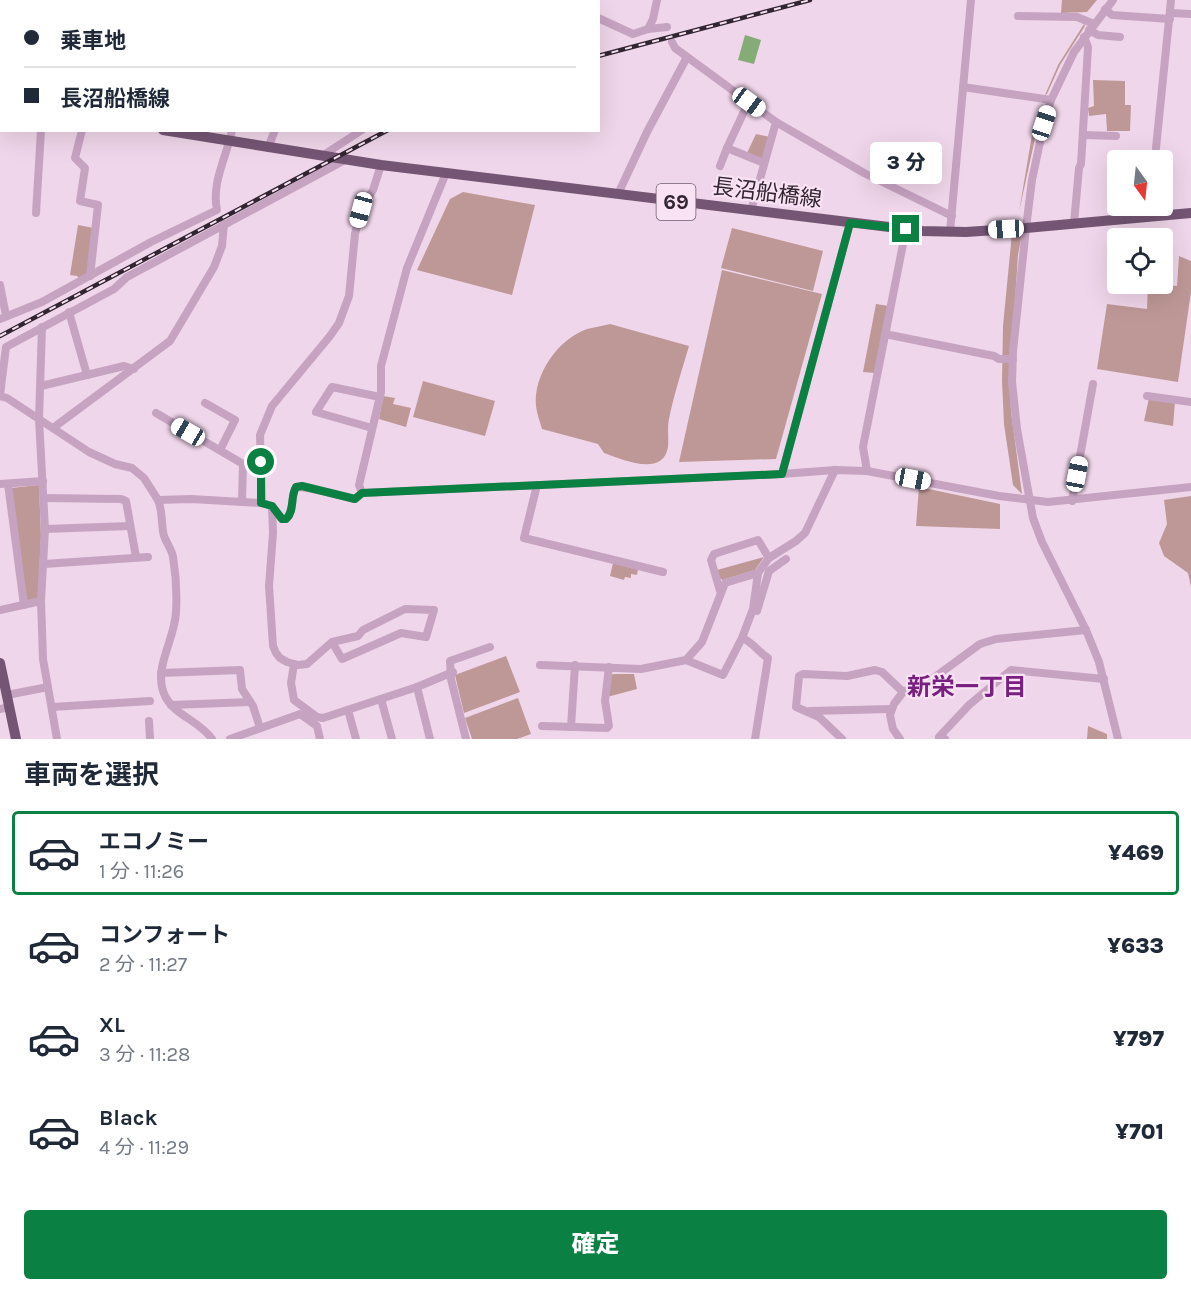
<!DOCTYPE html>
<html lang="ja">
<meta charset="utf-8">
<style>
:root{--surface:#fff;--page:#f6f6f7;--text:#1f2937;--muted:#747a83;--line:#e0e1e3;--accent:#0b8043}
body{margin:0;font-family:Karla,"Noto Sans JP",sans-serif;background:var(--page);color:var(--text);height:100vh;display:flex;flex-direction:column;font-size:22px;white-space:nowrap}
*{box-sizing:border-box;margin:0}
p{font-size:20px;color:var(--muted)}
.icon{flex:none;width:33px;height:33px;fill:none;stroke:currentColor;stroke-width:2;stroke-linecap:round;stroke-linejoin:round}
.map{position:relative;height:739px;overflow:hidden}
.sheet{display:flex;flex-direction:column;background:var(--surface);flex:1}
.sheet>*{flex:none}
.guide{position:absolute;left:0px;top:0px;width:600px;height:132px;box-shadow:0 6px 24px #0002;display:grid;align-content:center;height:132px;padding:0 24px;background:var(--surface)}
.needle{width:39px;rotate:165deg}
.tools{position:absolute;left:1107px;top:150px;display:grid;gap:12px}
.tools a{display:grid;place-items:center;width:66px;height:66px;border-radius:6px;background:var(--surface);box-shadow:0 6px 24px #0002;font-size:30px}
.end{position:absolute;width:27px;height:27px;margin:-14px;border:8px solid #0b8043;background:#fff;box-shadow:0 0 0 3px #fff}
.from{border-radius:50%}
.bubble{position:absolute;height:42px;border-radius:6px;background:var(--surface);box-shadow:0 6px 24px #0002;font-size:20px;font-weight:800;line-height:42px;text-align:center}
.car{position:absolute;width:18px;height:36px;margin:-18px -9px;border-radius:8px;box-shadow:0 0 4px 2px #0007;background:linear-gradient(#fff 24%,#345 0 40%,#fff 0 76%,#345 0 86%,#fff 0)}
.guide b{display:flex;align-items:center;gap:21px;height:57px;font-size:22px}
.guide b+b{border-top:2px solid var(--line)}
.guide i{width:15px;height:15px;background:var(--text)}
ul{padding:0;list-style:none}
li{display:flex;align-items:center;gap:18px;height:84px;margin:0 12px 9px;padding:0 12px;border:3px solid transparent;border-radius:6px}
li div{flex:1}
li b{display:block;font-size:22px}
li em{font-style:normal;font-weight:800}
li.on{border-color:var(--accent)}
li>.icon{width:54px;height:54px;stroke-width:1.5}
h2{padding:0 24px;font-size:27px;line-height:72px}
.button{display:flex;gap:12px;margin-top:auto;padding:12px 24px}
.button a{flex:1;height:69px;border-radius:6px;background:var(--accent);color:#fff;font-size:24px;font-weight:800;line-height:69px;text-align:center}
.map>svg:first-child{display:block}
.green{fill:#be9897}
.water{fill:#85ac76}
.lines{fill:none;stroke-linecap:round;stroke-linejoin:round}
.minor{stroke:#c7a3c2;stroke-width:8}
.major{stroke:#745674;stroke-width:10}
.rail-casing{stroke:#322532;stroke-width:4.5}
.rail{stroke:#f8e2f3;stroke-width:2;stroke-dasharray:7;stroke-linecap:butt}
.route{stroke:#0b8043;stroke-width:8}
.labels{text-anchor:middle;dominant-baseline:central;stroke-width:4.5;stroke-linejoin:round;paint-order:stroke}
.shield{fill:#f8e2f3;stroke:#6d5e6c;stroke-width:1.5}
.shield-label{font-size:21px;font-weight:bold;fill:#322532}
.street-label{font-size:22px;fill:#322532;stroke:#f8e2f3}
.neighbourhood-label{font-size:24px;font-weight:bold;fill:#78207f;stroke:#f8e2f3}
</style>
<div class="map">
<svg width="1191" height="739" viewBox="0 0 1191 739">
<rect width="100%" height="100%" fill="#f0d6ea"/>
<g class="green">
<polygon points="259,0 405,0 405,1 264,2"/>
<polygon points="1062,0 1097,0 1087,12 1061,13"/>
<polygon points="1084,24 1085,26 1060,65 1047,94 1045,95 1058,65"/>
<polygon points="1093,80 1125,81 1125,105 1131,105 1130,131 1107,131 1106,114 1089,116 1088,108 1094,106"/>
<polygon points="1035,128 1037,129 1019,212 1033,129"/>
<polygon points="756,134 770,137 764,159 747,153"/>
<polygon points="463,192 535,205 512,295 417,270 450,199"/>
<polygon points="78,225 94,228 88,275 80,279 77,276 70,275"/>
<polygon points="732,228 823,251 813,291 721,268"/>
<polygon points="1012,233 1022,233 1018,255 1010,378 1011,411 1022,494 1013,485 1004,424 1002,381 1003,326"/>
<polygon points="1179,256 1191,261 1191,292 1178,382 1097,369 1107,304 1147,309 1148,284 1177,286"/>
<polygon points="722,270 822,294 776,459 679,462"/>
<polygon points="876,304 889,306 875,373 863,372"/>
<path d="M610,324L689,346C682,370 674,394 669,419C667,428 669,438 668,447C663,478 621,459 604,453L598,444L542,429C540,422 537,414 536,406C533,375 558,339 587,329C595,327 603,326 610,324Z"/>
<polygon points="423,381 495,401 485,436 413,417"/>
<polygon points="383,396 395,398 393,404 411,408 406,427 379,419"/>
<polygon points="1149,398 1175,402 1173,426 1144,421"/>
<polygon points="39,485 41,536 38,599 25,601 11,488"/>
<polygon points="919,487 1000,504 1000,529 916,526"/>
<polygon points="1191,496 1191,587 1188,573 1164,556 1159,543 1167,524 1164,500"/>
<polygon points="764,557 755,570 722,580 720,578 717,570"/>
<polygon points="613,563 638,569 637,575 631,574 631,578 625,577 624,580 610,576"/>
<polygon points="506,656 520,692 464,713 455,675"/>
<polygon points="614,674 634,674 637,689 607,697 611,675"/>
<polygon points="518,698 531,734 517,739 472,739 465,718"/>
<polygon points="1088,726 1107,734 1107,739 1087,739"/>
</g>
<polygon class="water" points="745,35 761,40 754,64 738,60"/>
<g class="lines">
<g class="minor">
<polyline points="407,0 407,1"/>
<polyline points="562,0 565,2"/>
<polyline points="1113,0 1074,52 1051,100 1044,123 1032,180 1026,228 1013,351 1012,382 1017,429 1033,518 1042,542 1086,630 1099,662 1118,739"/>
<polyline points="283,2 283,0"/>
<polyline points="521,2 522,0"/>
<polyline points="1105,9 1112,15 1170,19"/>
<polyline points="1170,13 1191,14"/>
<polyline points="1018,16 1077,17 1094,24"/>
<polyline points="598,18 633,34 648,29 667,27"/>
<polyline points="648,29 653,19 657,0"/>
<polyline points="1089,30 1098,35 1120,37"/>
<polyline points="672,42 675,48 776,122 864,173 952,216"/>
<polyline points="963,87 1051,100"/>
<polyline points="749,101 727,148 764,163"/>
<polyline points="82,130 75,158 85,168 80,201 98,205 90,276"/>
<polyline points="1083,135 1116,136"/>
<polyline points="268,148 275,130"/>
<polyline points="1156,148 1171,0"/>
<polyline points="322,156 362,130"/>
<polyline points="720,166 727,148"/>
<polyline points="618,194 647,132 687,57"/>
<polyline points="751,211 776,122"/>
<polyline points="36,213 41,130"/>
<polyline points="1074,223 1079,168 1081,164 1088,47 1084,37"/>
<polyline points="950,232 971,0"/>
<polyline points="0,285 6,316"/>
<polyline points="69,312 87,375"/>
<path d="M0,319L42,302L151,242L217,210C211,183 227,156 232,130"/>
<polyline points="885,334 994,356 999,359 1013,359"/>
<polyline points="41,386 124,366 134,369"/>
<polyline points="0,395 6,347 114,289 127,277 345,160"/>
<path d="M0,396L7,398L89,452L115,464L132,468L144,478L158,500L191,499L262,503L272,506L282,519H286C295,511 290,497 296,487C306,486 343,496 355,499L362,493L782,474L835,470L867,471L999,496L1048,502L1191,487"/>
<polyline points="1147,396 1191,402"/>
<polyline points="205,403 235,420 220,450"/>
<polyline points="156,413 243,464 242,502"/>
<polyline points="53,428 170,341 214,267 222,246 224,224"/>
<polyline points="372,428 316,412 332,387 380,397"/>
<polyline points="867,471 863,447 906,229"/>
<polyline points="782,474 850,223"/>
<polyline points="0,484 43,481"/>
<polyline points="8,484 24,605"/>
<polyline points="537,485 524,538 663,572"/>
<polyline points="362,493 359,485 381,392 381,366 407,268 446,173"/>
<polyline points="44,498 121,499 126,501 136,557"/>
<path d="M158,500C163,512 161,525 164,536C167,544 172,550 173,557C176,575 177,595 176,612C175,640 152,669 165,696C175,716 200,721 212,739"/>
<polyline points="1072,501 1093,384"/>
<polyline points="262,503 260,435 272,406 330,336 339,323 349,296 355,234 361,210 373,190 381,165"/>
<polyline points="272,506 273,533 269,586 273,646 276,653 280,658 287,662 298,665 307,664 332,642 358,636 363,630 405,609 434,610 426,637 401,633 342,659 332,642"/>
<polyline points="45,529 130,526"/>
<polyline points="44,564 148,557"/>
<polyline points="720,591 711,560 714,554 758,540 769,558"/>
<polyline points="41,601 43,659 57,739"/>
<polyline points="0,610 41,601 45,529 39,419 42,327"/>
<polyline points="757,611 769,571 786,559"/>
<path d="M742,638C753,642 758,652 768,658L755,739"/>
<polyline points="686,660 723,675 742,638 753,609 758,573"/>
<polyline points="294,664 291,683 294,700 317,717 323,718 417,687 453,672"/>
<polyline points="540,665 641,669 686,660 702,642 725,583 758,573 769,558 796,541 805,533 835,470"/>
<polyline points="161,673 240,670 242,689 253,706 260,728"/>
<polyline points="417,687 430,739"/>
<polyline points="7,695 48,687"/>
<polyline points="381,699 392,739"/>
<polyline points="171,705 250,702"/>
<polyline points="52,707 150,701"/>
<polyline points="0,709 9,707"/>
<polyline points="348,710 356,739"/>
<polyline points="810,711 891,709"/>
<polyline points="149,721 150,739"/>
<polyline points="542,726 607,728 609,726 605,701 609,667"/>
<polyline points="571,727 575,665"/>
<polyline points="230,739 300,714 317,726 320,739"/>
<polyline points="466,739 451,679 450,661 490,647"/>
<polyline points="842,739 819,717 796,707 799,676 803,674 847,676 875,670 882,672 903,692"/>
<polyline points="900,739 893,729 890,715 894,704 903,692 935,677 980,644 996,639 1086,630"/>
<polyline points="945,739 939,737 969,705 1011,670 1104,679"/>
</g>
<g class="major">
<polyline points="0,108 2,108"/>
<polyline points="163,130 381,165 922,231 966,232 1026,228 1191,213"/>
<polyline points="0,663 16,739"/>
</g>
<defs>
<g id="rail">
<polyline points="598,56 810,0"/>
<polyline points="0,336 388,130"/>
</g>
</defs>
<use href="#rail" class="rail-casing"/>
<use href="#rail" class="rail"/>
</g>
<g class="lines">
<path class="route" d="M261,462V503L272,506L282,519H286C295,511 290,497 296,487L302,486L355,499L362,493L782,474L850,223L906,229"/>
</g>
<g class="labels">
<rect class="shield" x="656.5" y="184" width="39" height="36" rx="4.5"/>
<g class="shield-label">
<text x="676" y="202">69</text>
</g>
<g class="street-label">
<text transform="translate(767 193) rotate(7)">長沼船橋線</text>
</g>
<g class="neighbourhood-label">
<text x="967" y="687">新栄一丁目</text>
</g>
</g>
</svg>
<div class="tools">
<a><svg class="needle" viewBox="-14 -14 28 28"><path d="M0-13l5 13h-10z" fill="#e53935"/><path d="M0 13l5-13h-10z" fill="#747a83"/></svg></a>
<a><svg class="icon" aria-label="locate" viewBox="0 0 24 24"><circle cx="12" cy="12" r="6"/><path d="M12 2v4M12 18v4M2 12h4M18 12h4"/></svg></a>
</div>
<i class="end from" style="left:261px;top:462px"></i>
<i class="end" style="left:906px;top:229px"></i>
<div class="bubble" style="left:870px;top:142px;width:72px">3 分</div>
<i class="car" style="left:749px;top:102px;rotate:126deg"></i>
<i class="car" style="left:1044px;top:123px;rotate:18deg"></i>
<i class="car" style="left:361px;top:210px;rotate:195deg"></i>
<i class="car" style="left:1006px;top:229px;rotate:267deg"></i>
<i class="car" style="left:188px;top:432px;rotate:300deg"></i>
<i class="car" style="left:1077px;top:474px;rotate:11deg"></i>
<i class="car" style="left:913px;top:479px;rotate:101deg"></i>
<div class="guide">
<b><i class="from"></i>乗車地</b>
<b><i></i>長沼船橋線</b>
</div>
</div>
<section class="sheet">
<h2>車両を選択</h2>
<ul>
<li class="on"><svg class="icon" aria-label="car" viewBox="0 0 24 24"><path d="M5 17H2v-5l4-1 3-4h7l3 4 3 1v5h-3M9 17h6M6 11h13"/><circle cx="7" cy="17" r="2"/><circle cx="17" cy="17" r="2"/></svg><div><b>エコノミー</b><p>1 分 · 11:26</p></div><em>¥469</em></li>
<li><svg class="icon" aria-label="car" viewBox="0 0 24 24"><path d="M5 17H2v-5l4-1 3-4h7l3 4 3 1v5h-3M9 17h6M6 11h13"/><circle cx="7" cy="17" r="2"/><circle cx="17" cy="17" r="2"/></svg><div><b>コンフォート</b><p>2 分 · 11:27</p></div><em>¥633</em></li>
<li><svg class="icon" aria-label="car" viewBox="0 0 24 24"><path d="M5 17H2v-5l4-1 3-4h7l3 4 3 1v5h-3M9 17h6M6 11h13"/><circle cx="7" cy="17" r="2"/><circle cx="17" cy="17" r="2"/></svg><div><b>XL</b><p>3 分 · 11:28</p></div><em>¥797</em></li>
<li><svg class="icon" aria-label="car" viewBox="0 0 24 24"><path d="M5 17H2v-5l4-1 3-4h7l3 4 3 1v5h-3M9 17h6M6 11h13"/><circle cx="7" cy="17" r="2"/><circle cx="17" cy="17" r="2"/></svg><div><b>Black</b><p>4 分 · 11:29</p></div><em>¥701</em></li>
</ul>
<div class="button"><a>確定</a></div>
</section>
